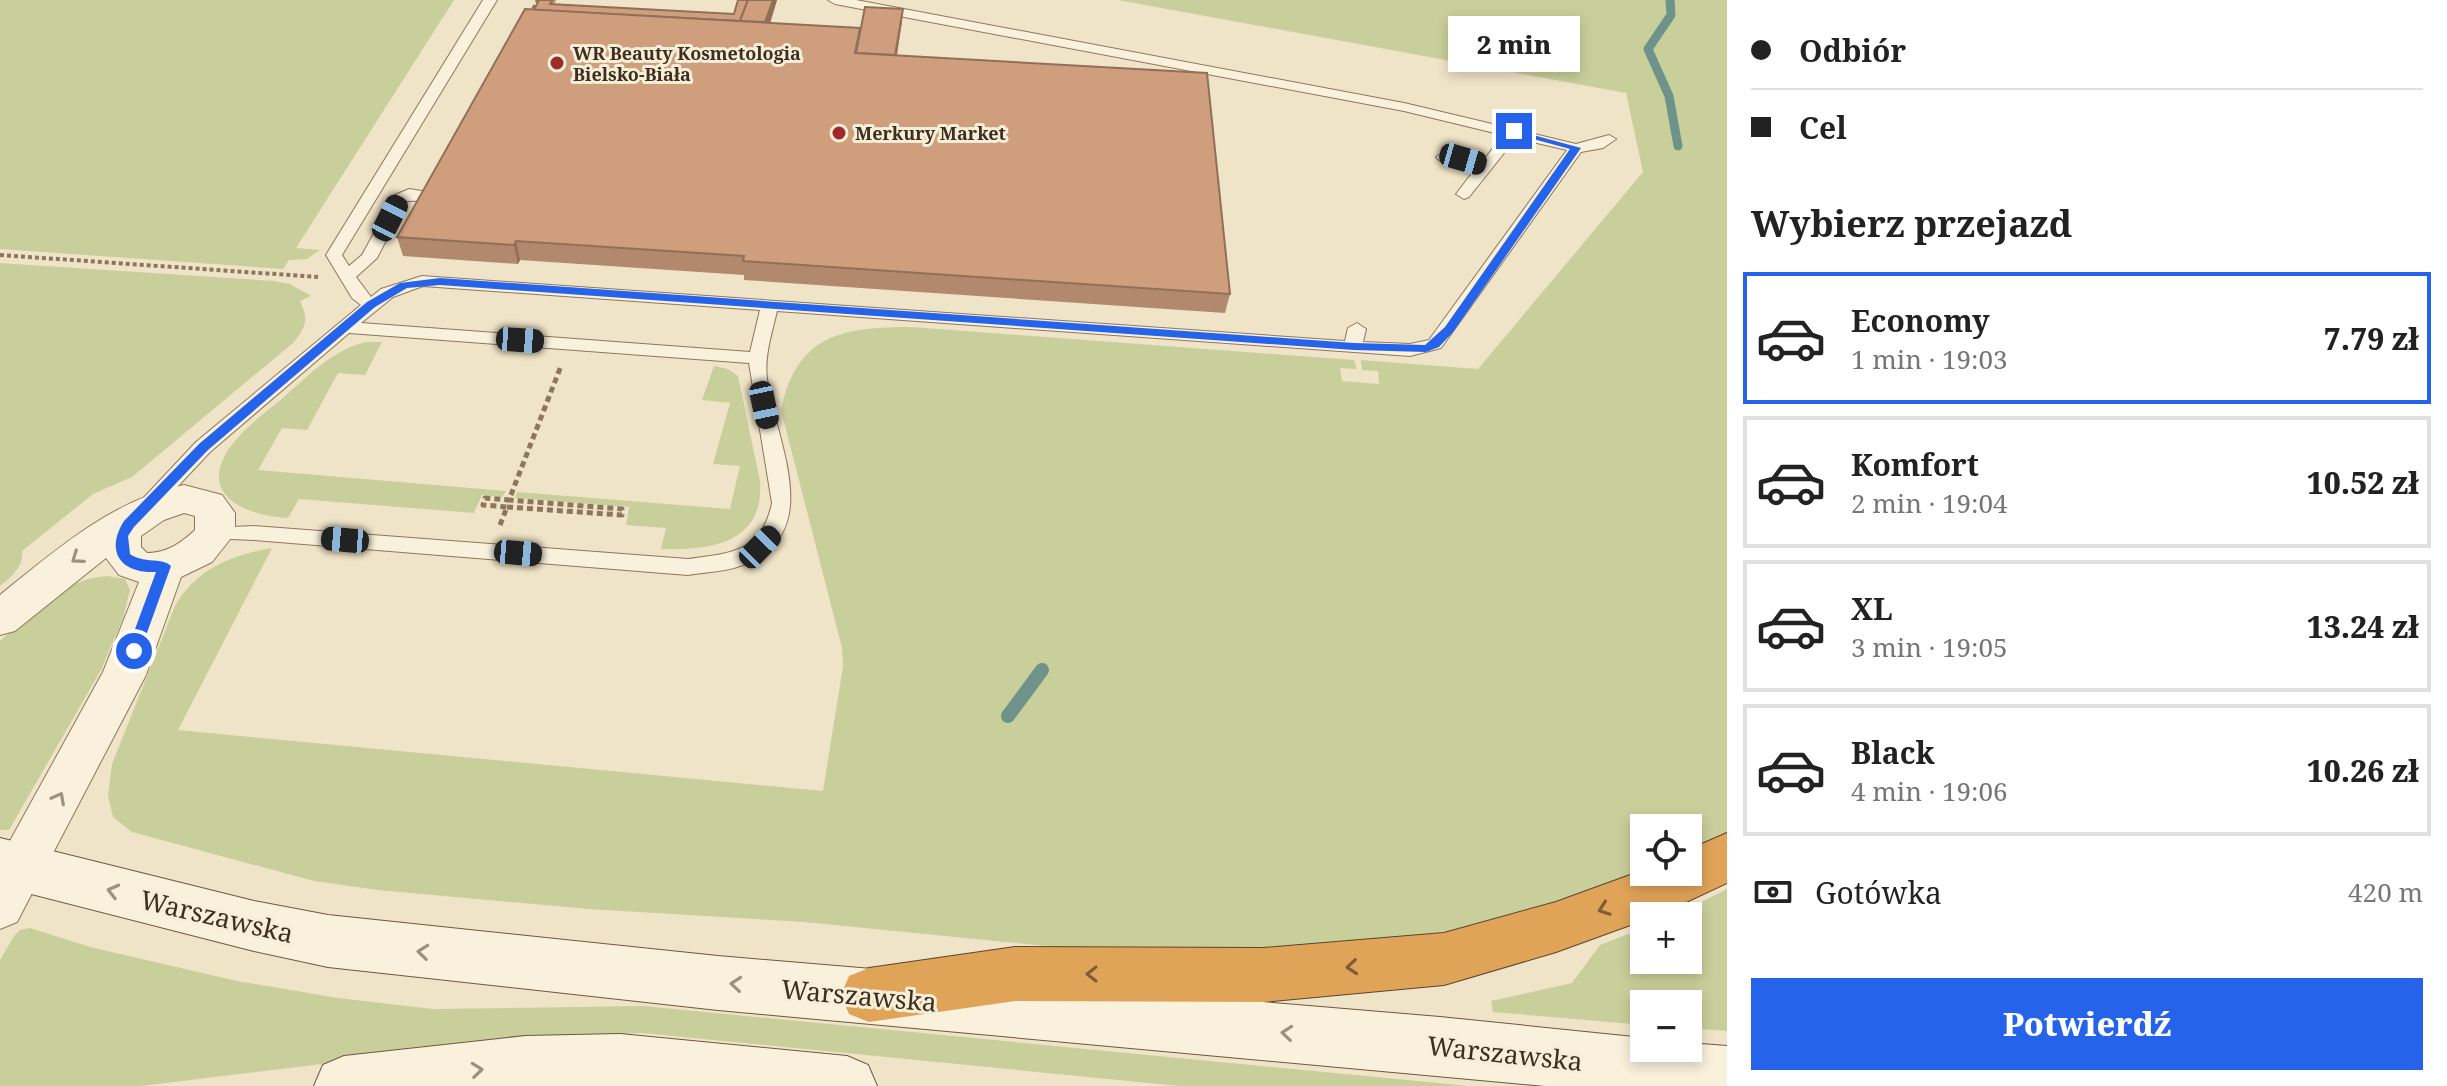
<!DOCTYPE html>
<html lang="pl">
<meta charset="utf-8">
<style>
:root{--surface:#fff;--page:#f6f6f6;--text:#222;--muted:#767676;--line:#e0e0e0;--accent:#2563eb}
body{margin:0;font-family:"Noto Serif",serif;background:var(--page);color:var(--text);height:100vh;display:flex;flex-direction:column;font-size:30px;white-space:nowrap}
*{box-sizing:border-box;margin:0}
p{font-size:26px;color:var(--muted)}
.icon{flex:none;width:44px;height:44px;fill:none;stroke:currentColor;stroke-width:2;stroke-linecap:round;stroke-linejoin:round}
.map{position:relative;flex:1;overflow:hidden}
.side{display:flex;flex-direction:column;background:var(--surface);width:720px}
.side>*{flex:none}
.hud{display:grid;align-content:center;height:176px;padding:0 24px;background:var(--surface)}
.tools{position:absolute;left:1630px;top:814px;display:grid;gap:16px}
.tools a{display:grid;place-items:center;width:72px;height:72px;border-radius:0px;background:var(--surface);box-shadow:0 4px 12px #0003;font-size:40px}
.end{position:absolute;width:36px;height:36px;margin:-18px;border:10px solid #2563eb;background:#fff;box-shadow:0 0 0 4px #fff}
.from{border-radius:50%}
.bubble{position:absolute;height:56px;border-radius:0px;background:var(--surface);box-shadow:0 4px 12px #0003;font-size:26px;font-weight:800;line-height:56px;text-align:center}
.car{position:absolute;width:24px;height:48px;margin:-24px -12px;border-radius:10px;box-shadow:0 0 6px 2px #0007;background:linear-gradient(#222 24%,#8ab4d8 0 40%,#222 0 76%,#8ab4d8 0 86%,#222 0)}
.hud b{display:flex;align-items:center;gap:28px;height:76px;font-size:30px}
.hud b+b{border-top:2px solid var(--line)}
.hud i{width:20px;height:20px;background:var(--text)}
ul{padding:0;list-style:none}
li{display:flex;align-items:center;gap:24px;height:132px;margin:0 16px 12px;padding:0 8px;border:4px solid var(--line);border-radius:0px}
li div{flex:1}
li b{display:block;font-size:30px}
li em{font-style:normal;font-weight:800}
li.on{border-color:var(--accent)}
li>.icon{width:72px;height:72px;stroke-width:1.5}
h2{padding:0 24px;font-size:36px;line-height:96px}
.pay{display:flex;align-items:center;gap:20px;height:88px;padding:0 24px;font-size:30px}
.pay p{margin-inline-start:auto}
.cta{display:flex;gap:16px;margin-top:auto;padding:16px 24px}
.cta a{flex:1;height:92px;border-radius:0px;background:var(--accent);color:#fff;font-size:32px;font-weight:800;line-height:92px;text-align:center}
main{display:flex;flex:1;min-height:0}
.map>svg:first-child{display:block}
.green{fill:#c9cf9b}
.lines{fill:none;stroke-linecap:round;stroke-linejoin:round}
.stream-far1{stroke:#6f938a;stroke-width:9}
.stream{stroke:#6f938a;stroke-width:14}
.lane-casing{stroke:#8d765c;stroke-width:2}
.street-casing{stroke:#8d765c;stroke-width:2}
.secondary-casing{stroke:#6f573f;stroke-width:2}
.highway-casing{stroke:#5b4430;stroke-width:2}
.path-far1{stroke:#8d765c;stroke-width:4;stroke-dasharray:4 3;stroke-linecap:butt}
.path{stroke:#8d765c;stroke-width:5;stroke-dasharray:6 4;stroke-linecap:butt}
.lane{fill:#faf1dc;fill-rule:evenodd}
.street{fill:#faf1dc;fill-rule:evenodd}
.secondary{fill:#faf1dc;fill-rule:evenodd}
.highway{fill:#e0a458;fill-rule:evenodd}
.wall{fill:#b2896c}
.shaded-wall{fill:#916f58}
.building{fill:#cf9f7d;stroke:#916f58;stroke-width:2}
.oneway{stroke:#9c907e}
.oneway2{stroke:#7e5d36}
.route{fill:#2563eb}
.poi-dot{fill:#9e2a2b;stroke:#f7eed8;stroke-width:3}
.labels{text-anchor:middle;dominant-baseline:central;stroke-width:6;stroke-linejoin:round;paint-order:stroke}
.far-poi-label{font-size:18px;font-weight:bold;fill:#3d2e20;stroke:#f7eed8;text-anchor:start}
.near-street-label{font-size:26px;fill:#3d2e20;stroke:#f7eed8}
</style>
<main>
<div class="map">
<svg width="1727" height="1086" viewBox="0 0 1727 1086">
<rect width="100%" height="100%" fill="#f0e4c8"/>
<g class="green">
<polygon points="0,0 454,0 296,248 320,250 307,259 289,260 283,269 0,249"/>
<path d="M1118,0H1727V834L1688,855V828H1644V872L1476,932L1187,960L804,922L588,909L378,890L314,881L132,832L113,817L108,796L112,764L175,606C196,569 231,555 272,548L178,730L823,791L843,666L842,648L781,410C797,335 841,327 911,327L1354,360L1357,369L1340,368L1342,381L1379,384L1378,371L1362,370L1361,360L1478,369L1643,172L1626,93Z"/>
<path d="M0,263L274,281L290,284L311,296L300,301C309,320 306,327 293,343L132,477L93,494L22,551C24,567 11,577 0,586Z"/>
<path d="M366,342H382L365,375L338,373L307,430L282,428L258,470L506,491L502,497L482,495L474,513L299,499L288,518C229,514 192,484 243,432C256,419 271,408 285,396C310,374 333,350 366,342Z"/>
<path d="M714,366L728,369L738,376L760,481C765,543 710,551 661,549L666,528L626,525L629,507L515,498L517,492L730,509L740,466L713,464L730,403L702,400Z"/>
<path d="M107,576L125,579L130,590L123,618L101,670L9,830H0V641C33,613 62,579 107,576Z"/>
<polygon points="1727,889 1727,1031 1688,1028 1688,1004 1644,1004 1644,1025 1493,1012 1491,1001 1572,983 1600,945 1644,928 1644,960 1688,960 1688,916 1673,916"/>
<polygon points="30,928 90,947 237,981 338,998 433,1009 643,1006 1469,1086 1179,1086 642,1033 534,1038 141,1086 0,1086 0,960 14,936 20,930"/>
</g>
<g class="lines">
<polyline class="stream-far1" points="1670,0 1671,15 1648,49 1669,96 1678,146"/>
<polyline class="stream" points="1008,716 1042,670"/>
<defs>
<path id="lane" d="M483,0H497L342,255L349,266L362,255L395,195L409,189L441,194V200L406,201L377,258L356,277L371,297L381,289L422,276L1345,341L1348,328L1357,323L1366,329L1363,342L1410,344L1429,340L1567,150L1516,138L1469,197L1464,199L1456,194L1476,168L1439,160L1436,157L1444,152L1483,161L1503,135L1404,111L835,4L828,0H856L1404,103L1576,144L1609,135L1616,139L1603,148L1581,152L1441,348L1410,356L777,311C772,333 764,356 767,379C776,444 829,537 737,567C722,572 704,572 688,575L254,540L208,538L205,533L208,528L254,526L688,559C732,553 762,552 772,503L749,363L349,333L210,452L150,516H136L133,511L136,506L196,442L361,305L352,298L326,255ZM423,286L760,310L750,352L361,323L393,297Z"/>
<path id="street" d="M184,485L222,495L235,513V533L212,562L181,577L146,675L17,922L0,929V859L103,672L139,582L119,575L106,558L15,631L0,635V595C54,551 114,499 184,485ZM184,513L195,516V530C181,543 167,553 147,553L141,547V536L164,520Z"/>
<g id="secondary">
<polygon points="0,838 254,901 328,915 718,956 1440,1017 1644,1038 1644,1048 1688,1048 1688,1043 1727,1046 1727,1086 1545,1086 718,1010 328,967 254,951 0,886"/>
<polygon points="620,1034 847,1056 868,1065 877,1086 314,1086 323,1065 344,1056 525,1036"/>
</g>
<polygon id="highway" points="1727,833 1727,883 1669,910 1644,916 1644,920 1556,952 1444,985 1263,1002 1015,1001 869,1022 849,1014 841,995 849,976 869,968 1015,947 1263,948 1444,933 1556,902 1644,870 1688,872 1688,850"/>
</defs>
<use href="#lane" class="lane-casing"/>
<use href="#street" class="street-casing"/>
<use href="#secondary" class="secondary-casing"/>
<use href="#highway" class="highway-casing"/>
<g class="path-far1">
<polyline points="530,15 538,0"/>
<polyline points="0,255 318,277"/>
</g>
<g class="path">
<polyline points="507,507 622,515 622,509 509,500 561,366"/>
<polyline points="500,525 507,507 483,505 485,498 509,500"/>
</g>
<use href="#lane" class="lane"/>
<use href="#street" class="street"/>
<use href="#secondary" class="secondary"/>
<use href="#highway" class="highway"/>
</g>
<polygon class="wall" points="539,0 556,0 554,4 734,14 738,0 777,0 770,23 860,28 902,21 897,55 1230,294 1225,313 744,280 744,275 520,260 518,264 403,256 397,237"/>
<g class="shaded-wall">
<polygon points="773,0 777,0 765,40 764,28"/>
<polygon points="903,9 902,21 894,73 894,60"/>
<polygon points="516,241 520,260 518,264 514,245"/>
</g>
<g class="building">
<polygon points="539,0 552,0 550,4 734,14 738,0 748,0 740,21 534,10"/>
<polygon points="748,0 773,0 765,22 740,21"/>
<polygon points="865,7 903,9 895,55 856,53"/>
<polygon points="525,9 860,28 855,53 1207,73 1230,294 743,261 744,256 516,241 514,245 397,237"/>
</g>
<defs><path id="oneway-chevron" d="M-2-3.5L2.5 0L-2 3.5" fill="none" stroke-width="1.6" stroke-linecap="round" stroke-linejoin="round" transform="scale(2)"/></defs>
<g class="oneway">
<use href="#oneway-chevron" transform="translate(77 558) rotate(145)"/>
<use href="#oneway-chevron" transform="translate(59 798) rotate(-62)"/>
<use href="#oneway-chevron" transform="translate(113 891) rotate(-166)"/>
<use href="#oneway-chevron" transform="translate(423 952) rotate(-174)"/>
<use href="#oneway-chevron" transform="translate(736 984) rotate(-175)"/>
<use href="#oneway-chevron" transform="translate(1287 1033) rotate(-175)"/>
<use href="#oneway-chevron" transform="translate(477 1070) rotate(-6)"/>
</g>
<g class="oneway2">
<use href="#oneway-chevron" transform="translate(1604 909) rotate(160)"/>
<use href="#oneway-chevron" transform="translate(1352 967) rotate(175)"/>
<use href="#oneway-chevron" transform="translate(1092 974) rotate(-180)"/>
</g>
<path class="route" d="M1511,129L1581,148L1453,332L1439,347L1426,352L1354,350L440,285L407,288L375,307L208,450L134,527L128,536L130,554C144,564 162,557 171,566L139,655H129L127,651L156,572C120,574 105,551 124,521L199,444L367,302L400,283L440,278L1354,343L1425,345L1445,327L1570,149L1511,133Z"/>
<g class="poi-dot">
<circle cx="557" cy="63" r="8"/>
<circle cx="839" cy="133" r="8"/>
</g>
<g class="labels">
<g class="far-poi-label">
<text x="573" y="53">WR Beauty Kosmetologia<tspan x="573" dy="21">Bielsko-Biała</tspan></text>
<text x="855" y="133">Merkury Market</text>
</g>
<g class="near-street-label">
<text transform="translate(217 916) rotate(13)">Warszawska</text>
<text transform="translate(859 995) rotate(5)">Warszawska</text>
<text transform="translate(1505 1053) rotate(6)">Warszawska</text>
</g>
</g>
</svg>
<div class="tools">
<a><svg class="icon" aria-label="locate" viewBox="0 0 24 24"><circle cx="12" cy="12" r="6"/><path d="M12 2v4M12 18v4M2 12h4M18 12h4"/></svg></a>
<a>+</a>
<a>−</a>
</div>
<i class="end from" style="left:134px;top:651px"></i>
<i class="end" style="left:1514px;top:131px"></i>
<div class="bubble" style="left:1448px;top:16px;width:132px">2 min</div>
<i class="car" style="left:1463px;top:159px;rotate:106deg"></i>
<i class="car" style="left:390px;top:218px;rotate:27deg"></i>
<i class="car" style="left:520px;top:340px;rotate:94deg"></i>
<i class="car" style="left:764px;top:405px;rotate:168deg"></i>
<i class="car" style="left:345px;top:540px;rotate:275deg"></i>
<i class="car" style="left:760px;top:547px;rotate:44deg"></i>
<i class="car" style="left:518px;top:553px;rotate:95deg"></i>
</div>
<section class="side">
<div class="hud">
<b><i class="from"></i>Odbiór</b>
<b><i></i>Cel</b>
</div>
<h2>Wybierz przejazd</h2>
<ul>
<li class="on"><svg class="icon" aria-label="car" viewBox="0 0 24 24"><path d="M5 17H2v-5l4-1 3-4h7l3 4 3 1v5h-3M9 17h6M6 11h13"/><circle cx="7" cy="17" r="2"/><circle cx="17" cy="17" r="2"/></svg><div><b>Economy</b><p>1 min · 19:03</p></div><em>7.79 zł</em></li>
<li><svg class="icon" aria-label="car" viewBox="0 0 24 24"><path d="M5 17H2v-5l4-1 3-4h7l3 4 3 1v5h-3M9 17h6M6 11h13"/><circle cx="7" cy="17" r="2"/><circle cx="17" cy="17" r="2"/></svg><div><b>Komfort</b><p>2 min · 19:04</p></div><em>10.52 zł</em></li>
<li><svg class="icon" aria-label="car" viewBox="0 0 24 24"><path d="M5 17H2v-5l4-1 3-4h7l3 4 3 1v5h-3M9 17h6M6 11h13"/><circle cx="7" cy="17" r="2"/><circle cx="17" cy="17" r="2"/></svg><div><b>XL</b><p>3 min · 19:05</p></div><em>13.24 zł</em></li>
<li><svg class="icon" aria-label="car" viewBox="0 0 24 24"><path d="M5 17H2v-5l4-1 3-4h7l3 4 3 1v5h-3M9 17h6M6 11h13"/><circle cx="7" cy="17" r="2"/><circle cx="17" cy="17" r="2"/></svg><div><b>Black</b><p>4 min · 19:06</p></div><em>10.26 zł</em></li>
</ul>
<div class="pay"><svg class="icon" aria-label="cash" viewBox="0 0 24 24"><path d="M3 7h18v10H3z"/><circle cx="12" cy="12" r="2"/></svg>Gotówka<p>420 m</p></div>
<div class="cta"><a>Potwierdź</a></div>
</section>
</main>
